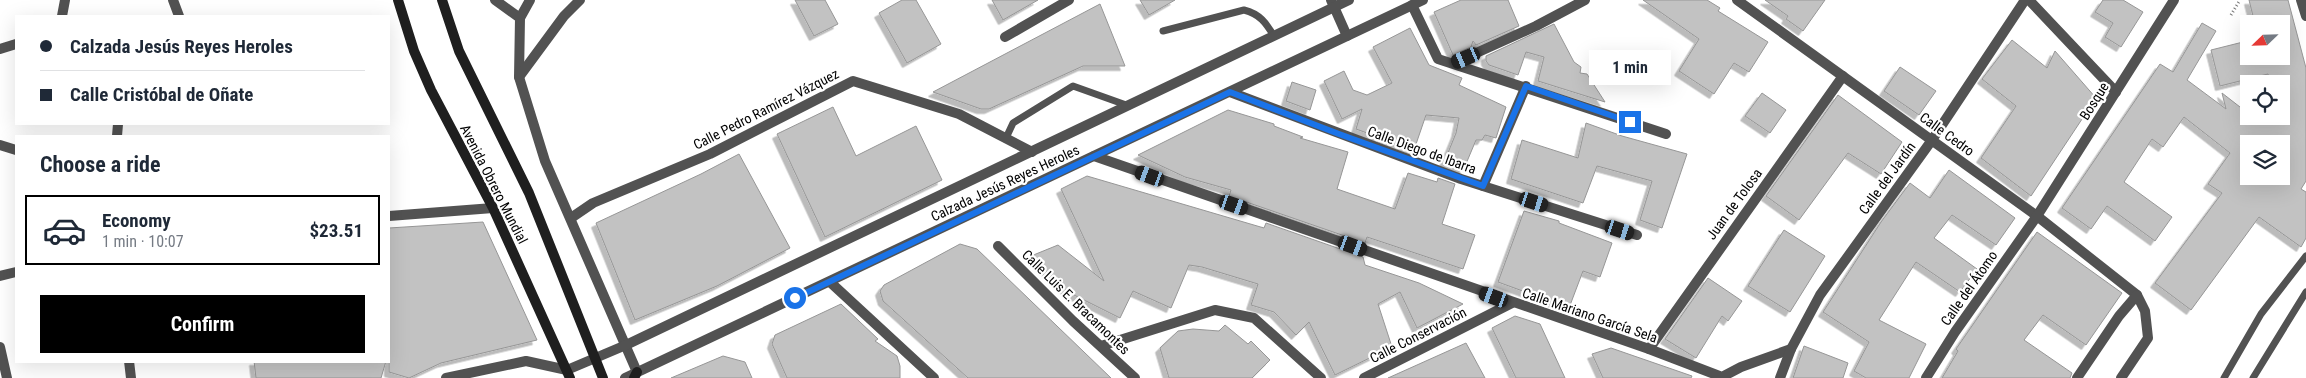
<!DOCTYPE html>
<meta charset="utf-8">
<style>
:root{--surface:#fff;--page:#f6f6f7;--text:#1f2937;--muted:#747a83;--line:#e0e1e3;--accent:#000}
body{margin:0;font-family:"Roboto Condensed",sans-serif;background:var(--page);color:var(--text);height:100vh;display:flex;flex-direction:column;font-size:19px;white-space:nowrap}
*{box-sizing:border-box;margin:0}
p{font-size:16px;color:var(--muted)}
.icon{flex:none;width:28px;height:28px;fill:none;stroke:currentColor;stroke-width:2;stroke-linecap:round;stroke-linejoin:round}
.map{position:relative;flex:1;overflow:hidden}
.drawer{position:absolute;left:15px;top:135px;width:375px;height:228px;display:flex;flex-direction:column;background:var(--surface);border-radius:0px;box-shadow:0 5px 20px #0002}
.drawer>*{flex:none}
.guide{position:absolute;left:15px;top:15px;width:375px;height:110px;border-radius:0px;box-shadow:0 5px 20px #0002;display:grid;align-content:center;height:110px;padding:0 25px;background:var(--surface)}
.needle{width:32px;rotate:247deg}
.buttons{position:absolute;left:2240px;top:15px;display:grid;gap:10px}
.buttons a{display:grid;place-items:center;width:50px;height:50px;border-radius:0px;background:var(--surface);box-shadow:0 5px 20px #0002;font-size:25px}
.end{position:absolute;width:22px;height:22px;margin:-11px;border:6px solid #1a73e8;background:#fff;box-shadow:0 0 0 2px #fff}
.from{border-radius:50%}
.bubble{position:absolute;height:35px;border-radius:0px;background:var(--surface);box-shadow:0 5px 20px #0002;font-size:16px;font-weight:700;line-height:35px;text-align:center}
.car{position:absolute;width:15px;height:30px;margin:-15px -8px;border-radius:6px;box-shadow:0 0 4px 1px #0007;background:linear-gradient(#222 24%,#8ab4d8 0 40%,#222 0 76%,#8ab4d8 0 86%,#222 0)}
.guide b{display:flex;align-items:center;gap:18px;height:48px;font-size:19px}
.guide b+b{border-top:1px solid var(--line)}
.guide i{width:12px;height:12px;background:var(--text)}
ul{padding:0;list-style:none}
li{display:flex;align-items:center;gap:15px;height:70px;margin:0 10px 8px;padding:0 15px;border:2px solid var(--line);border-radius:0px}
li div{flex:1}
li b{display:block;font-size:19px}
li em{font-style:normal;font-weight:700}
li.current{border-color:var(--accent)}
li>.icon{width:45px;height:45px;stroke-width:1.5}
h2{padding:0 25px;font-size:22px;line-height:60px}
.cta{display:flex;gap:10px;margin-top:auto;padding:10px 25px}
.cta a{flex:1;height:58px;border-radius:0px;background:var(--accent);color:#fff;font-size:20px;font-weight:700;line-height:58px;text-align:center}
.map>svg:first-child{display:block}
.building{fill:#c2c2c2;stroke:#969696;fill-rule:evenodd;filter:url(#shadow)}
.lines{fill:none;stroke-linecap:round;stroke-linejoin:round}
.path{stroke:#747474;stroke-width:3;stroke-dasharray:1 2.5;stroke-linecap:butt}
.service{stroke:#525252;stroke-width:7}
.minor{stroke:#525252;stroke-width:10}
.tertiary{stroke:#525252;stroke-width:10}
.secondary{stroke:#1f1f1f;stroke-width:10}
.route{stroke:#1a73e8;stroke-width:6}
.labels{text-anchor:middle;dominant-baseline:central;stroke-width:4.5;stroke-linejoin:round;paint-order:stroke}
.street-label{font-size:14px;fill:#000;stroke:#fff}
</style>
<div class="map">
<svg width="2306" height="378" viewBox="0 0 2306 378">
<defs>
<filter id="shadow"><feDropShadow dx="-4.5" dy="4.5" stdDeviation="0" flood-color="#0004"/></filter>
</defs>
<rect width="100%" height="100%" fill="#fff"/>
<g class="building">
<polygon points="795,0 825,0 838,24 814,36"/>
<polygon points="902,0 916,0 941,44 907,63 879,13"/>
<polygon points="992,0 1038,0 1003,20"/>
<polygon points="1140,0 1175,0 1149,15"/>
<polygon points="1461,0 1508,0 1519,26 1476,45 1473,41 1471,47 1453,55 1434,12"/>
<polygon points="1643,0 1707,0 1720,8 1718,11 1768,42 1749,72 1734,63 1714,94 1679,71 1699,39"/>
<polygon points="1765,0 1825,0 1803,31 1786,19 1788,16"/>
<polygon points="2103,0 2123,0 2143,12 2121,47 2105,37 2113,23 2095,12"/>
<path d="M2249,0H2288L2306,68V181L2301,189L2306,192V238L2301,247L2259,217L2191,310L2155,283L2222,193L2208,184L2230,153L2184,117L2163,147L2152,139L2124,182L2172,217L2155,241L2107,206L2091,229L2062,208L2160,64L2173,72L2202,23L2216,31L2187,80L2226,109L2222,93L2249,114V116H2281V84H2270L2268,74L2220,86L2211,50L2247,41L2249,56H2281V24H2255ZM2249,144H2281V176H2249Z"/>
<polygon points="1100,4 1125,66 1083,66 989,109 981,109 933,92"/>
<polygon points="1554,24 1574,62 1581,67 1580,73 1587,74 1605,102 1538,81 1544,57 1526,52 1518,75 1489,65 1486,61 1486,56"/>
<polygon points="1410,28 1429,65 1462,78 1459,85 1506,107 1496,138 1485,135 1482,140 1476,140 1463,171 1443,165 1456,133 1459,118 1426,115 1414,150 1356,129 1362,109 1342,119 1324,81 1344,71 1353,90 1367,95 1392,83 1373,47"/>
<polygon points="2012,40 2047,68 2055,51 2096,98 2031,196 1981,158 2016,106 1982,79"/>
<polygon points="1900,67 1936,91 1919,115 1884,91"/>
<polygon points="1292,82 1316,90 1310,110 1286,101"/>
<polygon points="1762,93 1786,110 1770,133 1745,116"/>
<polygon points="1838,95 1902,142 1881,174 1848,153 1799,220 1766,196"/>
<polygon points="833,107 856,156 916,126 942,180 825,237 777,134"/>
<polygon points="1228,110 1274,124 1274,126 1303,137 1300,138 1348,152 1337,189 1395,209 1408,173 1437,182 1438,178 1455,184 1442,224 1475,235 1463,269 1367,237 1365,243 1229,196 1231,190 1185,177 1138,155"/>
<polygon points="1586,123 1622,136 1687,154 1662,228 1640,220 1652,181 1597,166 1583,203 1511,179 1522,140 1578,158"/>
<polygon points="739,154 790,248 717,286 635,320 596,223 701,174"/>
<polygon points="1949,170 2015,218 1996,245 1952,215 1934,238 1977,269 1960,292 1916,262 1879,320 1926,344 1909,378 1866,378 1854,371 1869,342 1823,312 1881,222 1910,183 1930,198"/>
<polygon points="1087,176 1264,228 1266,223 1363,257 1365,265 1419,283 1463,304 1417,328 1400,292 1378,304 1392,347 1335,375 1309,322 1296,335 1274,312 1251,305 1258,284 1202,267 1189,265 1171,308 1133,291 1120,318 1068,292 1031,256 1058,245 1104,281 1061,189"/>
<polygon points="1524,211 1559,221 1559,223 1612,243 1600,277 1583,271 1569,308 1498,282"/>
<polygon points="483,222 537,340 441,363 409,378 389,372 389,228"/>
<polygon points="1784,230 1825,256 1790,312 1748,286"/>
<polygon points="2037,232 2122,293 2086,345 2043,315 2024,340 2072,373 2070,378 1942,378 1958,351 1956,349"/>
<polygon points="960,244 977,249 1111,378 968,378 883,301 880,291 884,285"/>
<polygon points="1708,278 1742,301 1728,321 1722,316 1696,358 1665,339"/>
<polygon points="841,304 878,339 875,341 897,356 900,366 900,378 787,378 772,344 775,335"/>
<polygon points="1515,316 1540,324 1565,378 1516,378 1492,328"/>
<polygon points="1225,325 1248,344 1251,341 1270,360 1252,378 1169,378 1160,348 1178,331 1193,329 1219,331"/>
<polygon points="1466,343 1485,378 1388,378 1437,356"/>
<polygon points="1804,346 1848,363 1843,378 1793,378"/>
<polygon points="1611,348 1692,376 1691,378 1603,378 1592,354"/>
<polygon points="723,356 745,362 752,378 671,378"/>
<polygon points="254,361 386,361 381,378 256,378"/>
</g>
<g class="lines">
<polyline class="path" points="2231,15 2240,0"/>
<g class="service">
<path d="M1163,31L1244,10C1260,14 1266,23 1274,36"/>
<polyline points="1006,138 1013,123 1073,86 1129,106"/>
<polyline points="2224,378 2261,314 2306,256"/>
<polyline points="2253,378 2306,292"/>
</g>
<g class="minor">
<polyline points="173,0 179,16"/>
<polyline points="495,0 520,18"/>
<polyline points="530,0 520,18 519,77 545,161 637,372"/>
<polyline points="1331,0 1347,36"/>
<polyline points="1737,0 2037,216 2137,295 2145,311 2148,338 2121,378"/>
<polyline points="2029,0 2116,92"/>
<polyline points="2301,0 2306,16"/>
<polyline points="1412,5 1438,59 1666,134"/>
<polyline points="62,16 65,0"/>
<polyline points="1005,37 1069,0"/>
<polyline points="0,49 16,44"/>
<polyline points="1454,63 1536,26 1585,0"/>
<polyline points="519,77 564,16 580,0"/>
<polyline points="1230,92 1461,179 1637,235"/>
<polyline points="117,136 118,124"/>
<polyline points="0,145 16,150"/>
<polyline points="1094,156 1649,349 1722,377 1741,367 1791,349"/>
<polyline points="1483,186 1526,86"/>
<polyline points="389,216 493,208"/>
<polyline points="571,218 593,203 710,154 853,81 959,114 1032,152"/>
<polyline points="998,246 1073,321 1135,378"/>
<polyline points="0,276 16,272"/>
<polyline points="830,282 934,378"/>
<polyline points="1101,346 1215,310 1254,318 1321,378"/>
<polyline points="0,347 7,378"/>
<polyline points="1649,349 1843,76"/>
<polyline points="129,361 131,378"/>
<polyline points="446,378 526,361 567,370"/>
<polyline points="1364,378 1512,303"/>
<polyline points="1780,378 1791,349 1820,295 1932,140 2025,0"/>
<polyline points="1926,378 1955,332 2037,216 2174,0"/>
<polyline points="2077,378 2119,316 2137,295"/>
</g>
<g class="tertiary">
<polyline points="567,370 626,345 1349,0"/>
<polyline points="625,378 1423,0"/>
</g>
<g class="secondary">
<polyline points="398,0 414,51 431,90 493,208 570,378"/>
<polyline points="442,0 459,51 529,193 603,378"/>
<polyline points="634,378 637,372"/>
</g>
</g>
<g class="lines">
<polyline class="route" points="795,298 1230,92 1339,134 1483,186 1526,86 1630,122"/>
</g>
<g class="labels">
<g class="street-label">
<text transform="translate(2094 101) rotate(-58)">Bosque</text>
<text transform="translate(766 109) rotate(-27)">Calle Pedro Ramírez Vázquez</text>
<text transform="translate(1947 134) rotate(36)">Calle Cedro</text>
<text transform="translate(1422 150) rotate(20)">Calle Diego de Ibarra</text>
<text transform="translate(1887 178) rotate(-54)">Calle del Jardín</text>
<text transform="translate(1005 183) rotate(-25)">Calzada Jesús Reyes Heroles</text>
<text transform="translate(494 184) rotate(63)">Avenida Obrero Mundial</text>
<text transform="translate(1734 204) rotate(-54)">Juan de Tolosa</text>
<text transform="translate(1969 288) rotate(-55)">Calle del Átomo</text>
<text transform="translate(1076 302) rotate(44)">Calle Luis E. Bracamontes</text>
<text transform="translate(1590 315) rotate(19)">Calle Mariano García Sela</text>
<text transform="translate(1418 335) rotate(-27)">Calle Conservación</text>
</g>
</g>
</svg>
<div class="buttons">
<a><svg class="needle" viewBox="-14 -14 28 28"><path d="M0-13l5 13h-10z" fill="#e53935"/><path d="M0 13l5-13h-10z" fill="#747a83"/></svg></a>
<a><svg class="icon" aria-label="locate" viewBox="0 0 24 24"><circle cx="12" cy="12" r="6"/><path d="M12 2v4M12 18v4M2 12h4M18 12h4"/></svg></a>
<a><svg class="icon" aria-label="layers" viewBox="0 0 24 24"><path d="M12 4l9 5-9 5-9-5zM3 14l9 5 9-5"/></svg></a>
</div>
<i class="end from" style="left:795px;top:298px"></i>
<i class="end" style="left:1630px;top:122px"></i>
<div class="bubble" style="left:1589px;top:50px;width:82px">1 min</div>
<i class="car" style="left:1466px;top:58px;rotate:247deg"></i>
<i class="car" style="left:1150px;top:176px;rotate:290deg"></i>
<i class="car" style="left:1534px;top:202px;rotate:108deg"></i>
<i class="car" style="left:1234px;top:205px;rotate:109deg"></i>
<i class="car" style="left:1620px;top:230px;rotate:108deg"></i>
<i class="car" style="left:1353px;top:246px;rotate:110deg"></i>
<i class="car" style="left:1494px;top:297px;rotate:290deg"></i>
<div class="guide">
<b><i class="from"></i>Calzada Jesús Reyes Heroles</b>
<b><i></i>Calle Cristóbal de Oñate</b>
</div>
<section class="drawer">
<h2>Choose a ride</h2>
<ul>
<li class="current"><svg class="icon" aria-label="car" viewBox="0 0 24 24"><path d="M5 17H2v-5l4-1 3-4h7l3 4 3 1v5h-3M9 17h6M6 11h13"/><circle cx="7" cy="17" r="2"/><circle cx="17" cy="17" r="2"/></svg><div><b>Economy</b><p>1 min · 10:07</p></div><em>$23.51</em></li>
</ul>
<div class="cta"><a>Confirm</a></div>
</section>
</div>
